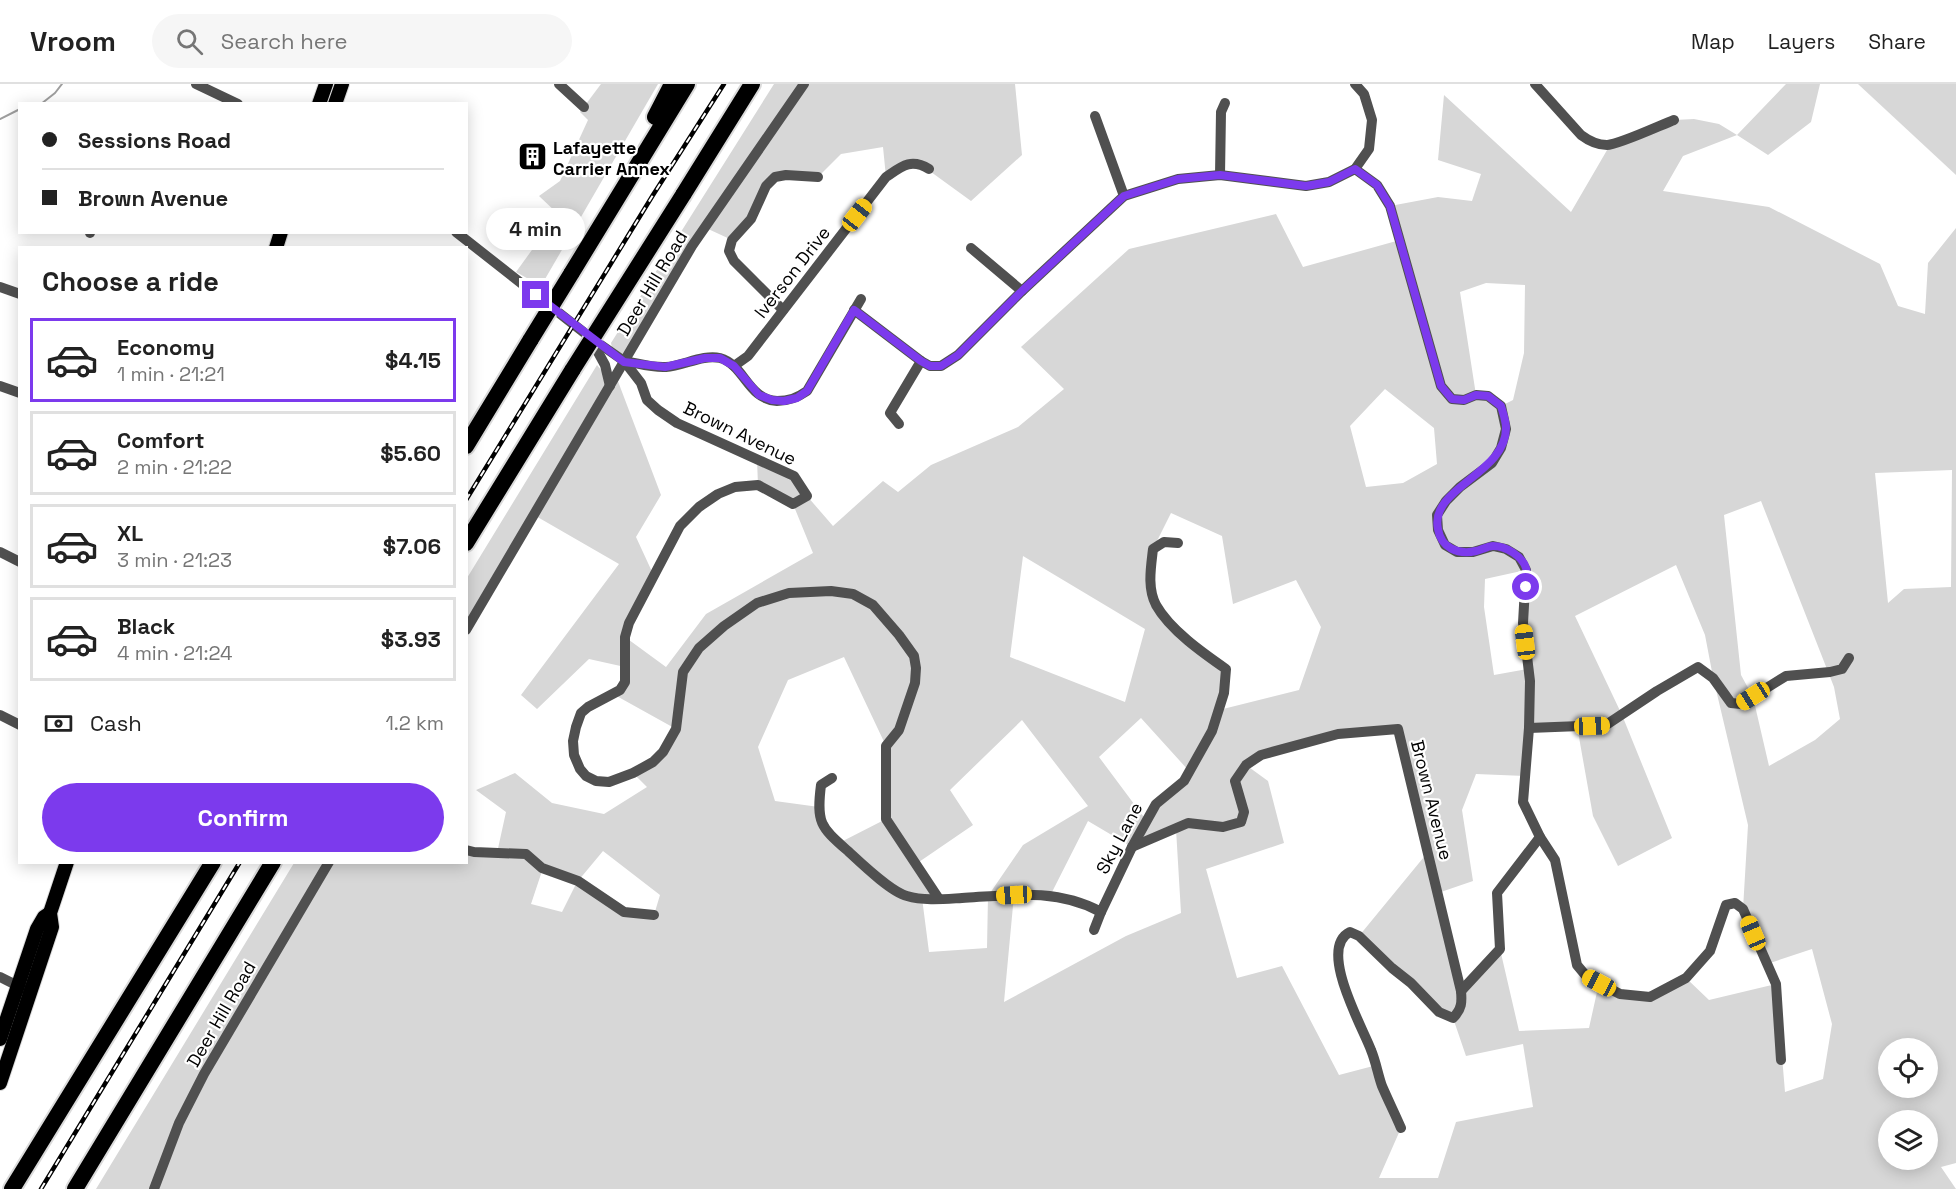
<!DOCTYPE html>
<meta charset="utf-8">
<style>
:root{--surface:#fff;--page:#f6f6f6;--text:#222;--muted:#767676;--line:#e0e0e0;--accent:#7c3aed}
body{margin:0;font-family:"Space Grotesk",sans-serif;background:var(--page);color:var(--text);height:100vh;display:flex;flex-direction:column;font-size:22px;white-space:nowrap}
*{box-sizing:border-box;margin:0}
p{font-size:20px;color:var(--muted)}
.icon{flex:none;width:33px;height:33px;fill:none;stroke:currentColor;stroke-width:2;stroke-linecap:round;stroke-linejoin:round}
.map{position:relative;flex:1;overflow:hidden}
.details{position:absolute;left:18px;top:162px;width:450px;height:618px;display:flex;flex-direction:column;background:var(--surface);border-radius:0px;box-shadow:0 3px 15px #0003}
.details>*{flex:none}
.guide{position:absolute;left:18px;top:18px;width:450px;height:132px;border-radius:0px;box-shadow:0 3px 15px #0003;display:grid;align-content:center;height:132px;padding:0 24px;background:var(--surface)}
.fabs{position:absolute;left:1878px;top:954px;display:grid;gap:12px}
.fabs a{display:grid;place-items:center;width:60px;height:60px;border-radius:50%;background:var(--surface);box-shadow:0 3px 15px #0003;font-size:30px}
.end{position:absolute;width:27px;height:27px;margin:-14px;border:8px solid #7c3aed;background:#fff;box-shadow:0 0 0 3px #fff}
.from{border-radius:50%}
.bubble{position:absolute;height:42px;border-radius:21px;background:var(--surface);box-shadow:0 3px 15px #0003;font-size:20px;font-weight:600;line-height:42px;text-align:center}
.car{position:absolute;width:18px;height:36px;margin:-18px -9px;border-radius:8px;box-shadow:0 0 4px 2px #0007;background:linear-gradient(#f5c518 24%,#345 0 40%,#f5c518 0 76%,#345 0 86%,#f5c518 0)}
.guide b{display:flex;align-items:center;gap:21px;height:57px;font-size:22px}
.guide b+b{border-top:2px solid var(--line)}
.guide i{width:15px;height:15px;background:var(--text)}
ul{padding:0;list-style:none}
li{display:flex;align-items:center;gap:18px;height:84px;margin:0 12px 9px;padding:0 12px;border:3px solid var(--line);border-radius:0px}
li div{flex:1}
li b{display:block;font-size:22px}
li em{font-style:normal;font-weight:600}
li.on{border-color:var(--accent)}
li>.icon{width:54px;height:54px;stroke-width:1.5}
h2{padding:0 24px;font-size:27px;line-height:72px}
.pay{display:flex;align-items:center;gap:15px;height:66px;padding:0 24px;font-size:22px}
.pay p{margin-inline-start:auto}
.button{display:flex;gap:12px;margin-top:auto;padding:12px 24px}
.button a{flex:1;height:69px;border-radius:36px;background:var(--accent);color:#fff;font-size:24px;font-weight:600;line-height:69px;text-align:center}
header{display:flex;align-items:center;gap:36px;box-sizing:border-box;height:84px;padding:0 30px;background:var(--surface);border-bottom:2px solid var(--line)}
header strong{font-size:28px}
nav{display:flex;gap:33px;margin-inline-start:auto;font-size:21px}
.search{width:420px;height:54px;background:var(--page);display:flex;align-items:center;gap:15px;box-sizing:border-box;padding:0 21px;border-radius:33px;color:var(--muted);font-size:22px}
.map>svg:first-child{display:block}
.green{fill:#d7d7d7;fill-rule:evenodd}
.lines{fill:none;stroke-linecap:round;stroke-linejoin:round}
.stream{stroke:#9e9e9e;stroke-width:2}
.major-casing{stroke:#dbdbdb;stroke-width:16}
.highway-casing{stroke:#dbdbdb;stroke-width:20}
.minor{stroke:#505050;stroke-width:10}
.major{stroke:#000;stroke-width:14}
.highway{stroke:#000;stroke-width:16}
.rail-casing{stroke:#000;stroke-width:4.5}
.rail{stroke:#fff;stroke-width:2;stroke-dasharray:7;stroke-linecap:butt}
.highway-bridge-casing{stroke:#dbdbdb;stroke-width:20;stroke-linecap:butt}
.highway-bridge{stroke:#000;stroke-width:16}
.route{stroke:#7c3aed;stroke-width:8}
.labels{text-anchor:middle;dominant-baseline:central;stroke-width:4.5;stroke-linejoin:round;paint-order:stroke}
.poi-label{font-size:18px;font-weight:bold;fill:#000;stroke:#fff;text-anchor:start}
.street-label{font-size:18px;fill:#000;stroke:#fff}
</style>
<header>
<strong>Vroom</strong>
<div class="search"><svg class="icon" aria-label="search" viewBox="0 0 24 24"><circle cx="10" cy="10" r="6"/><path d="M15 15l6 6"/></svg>Search here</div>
<nav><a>Map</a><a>Layers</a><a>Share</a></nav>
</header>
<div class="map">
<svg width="1956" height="1105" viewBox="0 0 1956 1105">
<rect width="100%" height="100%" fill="#fff"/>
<g class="green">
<polygon points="601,0 658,0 541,202 516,188 558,130 539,112 560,97 588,36 580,28"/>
<polygon points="774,0 1015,0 1022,71 971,117 920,80 886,93 883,63 841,70 818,93 775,93 732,156 706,144 624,277 613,269 611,259"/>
<path d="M1786,0H1820L1811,38L1768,71L1737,51L1683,72L1663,107L1769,123L1880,180L1898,222L1925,230L1928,179L1956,144V1079L1941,1083L1956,1105H96L294,779L466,778L467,766L497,769L506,728L476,706L515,689L552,719L604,730L647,703L633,689L653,678L676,645L613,610L620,606L625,583L589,575L537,625L521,611L619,480L534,431L467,546V494L597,281L602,287L616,292L661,411L636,453L654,492L625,553L666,583L706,530L813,469L793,420L758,401L757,376L794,392L807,412L833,442L883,397L898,408L931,381L1018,343L1064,305L1021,263L1129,165L1276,130L1303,183L1400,156L1390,122L1438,113L1472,117L1481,90L1438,76L1444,11L1571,128L1610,61L1674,36L1694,35L1719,40L1737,51ZM1486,199L1525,201L1524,269L1513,316L1501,322L1476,311L1460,208ZM1385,305L1434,344L1437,380L1403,399L1366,403L1350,342ZM1952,386L1951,503L1904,505L1888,519L1875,389ZM1761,417L1834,603L1840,635L1815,656L1769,682L1753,613L1741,591L1724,431ZM1171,429L1222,452L1233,520L1296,496L1321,543L1299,606L1219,626L1226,585L1156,521L1153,465ZM1023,472L1145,545L1125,618L1010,573ZM1676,481L1705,551L1713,593L1748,741L1743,825L1767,880L1812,865L1832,940L1823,995L1785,1008L1776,900L1709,916L1686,894L1650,913L1599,899L1589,944L1519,947L1500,865L1461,906L1438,809L1473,797L1462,726L1476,690L1525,692L1529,644L1577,642L1593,732L1618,782L1672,754L1622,631L1575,532ZM1526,486L1528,585L1494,591L1484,523L1485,495ZM844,573L886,662V735L839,759L819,723L775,717L758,663L788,596ZM1141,634L1189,687L1146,736L1099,673ZM1022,636L1088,722L1023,761L988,812L987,864L929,868L922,814L939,815L916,780L973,741L950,706ZM1398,646L1428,768L1359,852L1453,934L1466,972L1523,960L1533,1023L1456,1038L1438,1094H1379L1401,1044L1377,981L1339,991L1282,882L1237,894L1206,785L1284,759L1268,697L1246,681L1338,650ZM1088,737L1132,763L1176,745L1181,829L1126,852L1004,918L1014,811L1050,812ZM603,767L660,811L654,831L624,828L578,797ZM543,784L577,798L562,828L531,820ZM1888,964H1928V1004H1888ZM1888,1036H1928V1076H1888Z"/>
<polygon points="1858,0 1956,0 1956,91"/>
</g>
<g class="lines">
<g class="stream">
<polyline points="41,20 55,9 62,0"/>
<polyline points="0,35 20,25"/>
</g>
<defs>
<g id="major">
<polyline points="319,20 326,0"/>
<polyline points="335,20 342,0"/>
<polyline points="276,164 281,148"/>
<polyline points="0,955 37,845 44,833 50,829"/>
<polyline points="0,999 52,843 50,829 67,778"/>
</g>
<g id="highway">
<polyline points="655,33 672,0"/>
<polyline points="683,111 752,0"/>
<polyline points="571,190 687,0"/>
<polyline points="466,362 531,255"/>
<polyline points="466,459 573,285"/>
<polyline points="12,1105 213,778"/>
<polyline points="75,1105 273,778"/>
</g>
</defs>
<use href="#major" class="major-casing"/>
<use href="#highway" class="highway-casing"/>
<g class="minor">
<polyline points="196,0 238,20"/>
<polyline points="559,0 584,23"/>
<path d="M1535,0L1581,51C1589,57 1597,61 1607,61C1618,61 1661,41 1674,36"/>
<polyline points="1095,32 1124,112"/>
<polyline points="1355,85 1377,101 1390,122 1441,302 1452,315 1464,316 1476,311 1488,312 1501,322 1506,345 1501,364 1492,379 1460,403 1446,417 1437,431 1438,446 1445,461 1457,468 1473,468 1493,462 1506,465 1519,473 1526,486 1523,539 1530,597 1529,644 1523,718 1540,753 1555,776 1577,881 1587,893 1620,910 1650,913 1686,894 1710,867 1726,821 1735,819 1743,825 1776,900 1781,976"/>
<polyline points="1220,91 1221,28 1225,19"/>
<polyline points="456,148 591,254 624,277 641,299 647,316 658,326 677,339 794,392 807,412 793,420 758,401 735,403 718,410 699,423 680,442 629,539 625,553 625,598 620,606 588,623 581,629 576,643 573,657 574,671 580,685 586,692 596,697 609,698 633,689 653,678 663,668 676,645 683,588 699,564 724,542 757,519 789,509 831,507 853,510 873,521 899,551 914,572 916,584 915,599 899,646 886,662 886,735 939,815"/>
<polyline points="90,149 90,148"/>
<polyline points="971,164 1022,207"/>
<polyline points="0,203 20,210"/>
<polyline points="783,226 734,177 729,167 732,156 751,135 766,102 775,93 786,91 818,93"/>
<polyline points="854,226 921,277 930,282 941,282 958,271 1022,207 1124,112 1178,95 1220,91 1306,102 1329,98 1355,85 1369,65 1372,36 1364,10 1355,0"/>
<polyline points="592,257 605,281 610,302"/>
<path d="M624,277C637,279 652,284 666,283C683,282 703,270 720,274C745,281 747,315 777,317C789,317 797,314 807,307L861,215"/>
<path d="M734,282L748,272L886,93C902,82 911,74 929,85"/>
<polyline points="0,302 20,309"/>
<polyline points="899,340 890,329 921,277"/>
<polyline points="0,468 20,478"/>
<polyline points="466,546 692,162 804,0"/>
<polyline points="0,631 20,641"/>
<polyline points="1529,644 1606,641 1657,607 1698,583 1713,594 1731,619 1741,620 1786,592 1830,588 1842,585 1849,574"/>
<path d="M832,694L821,701C816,740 821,743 849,768C862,780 891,808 907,812C924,817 944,815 962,814C1010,811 1057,804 1101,828L1132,763L1156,720L1184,697L1212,647L1224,609L1226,585C1203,569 1170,546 1156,521C1147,504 1151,483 1153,465L1164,458L1178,459"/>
<path d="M1132,763L1188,739L1223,743L1241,738L1244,728L1235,697L1246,681L1261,671L1338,650L1398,645L1461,907C1462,918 1462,925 1453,934L1439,928L1411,899L1392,884L1359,852L1350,848C1317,864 1363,944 1371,966C1376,978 1378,991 1382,1002C1388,1016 1395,1030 1401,1044"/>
<polyline points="466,766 474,768 526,770 542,784 578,797 624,828 654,831"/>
<polyline points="1094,846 1101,828"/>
<polyline points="0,893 24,905"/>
<polyline points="1461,907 1500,865 1497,809 1540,753"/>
<polyline points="154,1105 179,1039 204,990 329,778"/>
</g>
<use href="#major" class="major"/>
<use href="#highway" class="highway"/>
<defs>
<g id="rail">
<polyline points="466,416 653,111 724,0"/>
<polyline points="41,1105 240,778"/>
</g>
</defs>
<use href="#rail" class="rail-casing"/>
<use href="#rail" class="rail"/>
<defs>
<g id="highway-bridge">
<polyline points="531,255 571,190"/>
<polyline points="573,285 683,111"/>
</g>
</defs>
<use href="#highway-bridge" class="highway-bridge-casing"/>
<use href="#highway-bridge" class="highway-bridge"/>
</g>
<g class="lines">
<path class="route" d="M536,211L624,278L665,283L705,274H720L734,282L759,311L772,316L784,317L797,314L807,307L854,226L921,277L930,282H941L958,271L1022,207L1124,112L1178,95L1220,91L1306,102L1329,98L1355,85L1377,101L1390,122L1441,302L1452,315L1464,316L1476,311L1488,312L1501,322C1503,329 1506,337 1506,344C1506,390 1429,404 1438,445C1441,464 1458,471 1476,467C1481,466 1488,462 1493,462C1506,462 1522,472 1526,484C1528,490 1526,497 1526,503"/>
</g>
<defs>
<symbol id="building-square" viewBox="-11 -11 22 22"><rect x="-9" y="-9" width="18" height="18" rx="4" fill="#000" stroke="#fff"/><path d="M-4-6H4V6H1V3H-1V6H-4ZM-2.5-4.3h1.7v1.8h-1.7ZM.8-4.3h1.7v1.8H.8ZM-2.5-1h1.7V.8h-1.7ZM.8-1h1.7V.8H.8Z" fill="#fff"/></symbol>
</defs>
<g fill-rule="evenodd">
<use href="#building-square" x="516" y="56" width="33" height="33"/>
</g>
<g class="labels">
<g class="poi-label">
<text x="553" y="63">Lafayette<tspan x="553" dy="21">Carrier Annex</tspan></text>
</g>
<g class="street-label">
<text transform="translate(792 188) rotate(-52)">Iverson Drive</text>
<text transform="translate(652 199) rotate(-59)">Deer Hill Road</text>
<text transform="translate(740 349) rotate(26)">Brown Avenue</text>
<text transform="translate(1432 716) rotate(76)">Brown Avenue</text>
<text transform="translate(1119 754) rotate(-62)">Sky Lane</text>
<text transform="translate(221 930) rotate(-60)">Deer Hill Road</text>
</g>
</g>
</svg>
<div class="fabs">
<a><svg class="icon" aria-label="locate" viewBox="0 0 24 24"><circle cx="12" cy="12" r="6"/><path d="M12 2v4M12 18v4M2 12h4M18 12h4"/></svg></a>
<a><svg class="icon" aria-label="layers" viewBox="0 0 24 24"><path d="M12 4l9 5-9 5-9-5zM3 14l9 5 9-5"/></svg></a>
</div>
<i class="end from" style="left:1526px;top:503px"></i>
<i class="end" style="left:536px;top:211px"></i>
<div class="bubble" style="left:486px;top:124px;width:99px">4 min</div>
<i class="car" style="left:857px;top:131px;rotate:38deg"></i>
<i class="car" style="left:1525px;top:558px;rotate:353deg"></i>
<i class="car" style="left:1753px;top:612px;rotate:238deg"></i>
<i class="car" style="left:1592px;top:642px;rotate:88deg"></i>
<i class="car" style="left:1014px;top:811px;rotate:267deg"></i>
<i class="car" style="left:1753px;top:849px;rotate:337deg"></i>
<i class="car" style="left:1599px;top:899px;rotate:298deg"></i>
<div class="guide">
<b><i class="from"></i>Sessions Road</b>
<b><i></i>Brown Avenue</b>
</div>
<section class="details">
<h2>Choose a ride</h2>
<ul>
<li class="on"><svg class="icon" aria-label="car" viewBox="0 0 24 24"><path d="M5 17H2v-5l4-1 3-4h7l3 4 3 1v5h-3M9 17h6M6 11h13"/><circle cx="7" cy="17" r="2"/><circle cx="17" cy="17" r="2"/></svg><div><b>Economy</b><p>1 min · 21:21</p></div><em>$4.15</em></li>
<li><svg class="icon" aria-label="car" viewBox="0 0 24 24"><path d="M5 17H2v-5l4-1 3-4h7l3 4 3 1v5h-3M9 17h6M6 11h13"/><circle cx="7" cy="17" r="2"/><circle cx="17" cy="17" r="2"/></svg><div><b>Comfort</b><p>2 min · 21:22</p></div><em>$5.60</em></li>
<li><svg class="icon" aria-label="car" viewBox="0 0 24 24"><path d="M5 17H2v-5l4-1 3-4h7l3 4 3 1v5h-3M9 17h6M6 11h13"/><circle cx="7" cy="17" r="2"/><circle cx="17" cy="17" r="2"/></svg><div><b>XL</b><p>3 min · 21:23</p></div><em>$7.06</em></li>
<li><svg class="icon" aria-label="car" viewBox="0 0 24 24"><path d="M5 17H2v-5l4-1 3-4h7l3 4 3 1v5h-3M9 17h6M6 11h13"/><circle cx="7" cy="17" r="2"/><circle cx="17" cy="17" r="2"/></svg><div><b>Black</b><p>4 min · 21:24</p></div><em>$3.93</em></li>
</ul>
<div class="pay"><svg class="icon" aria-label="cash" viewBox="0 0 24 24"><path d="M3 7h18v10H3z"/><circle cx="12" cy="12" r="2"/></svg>Cash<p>1.2 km</p></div>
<div class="button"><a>Confirm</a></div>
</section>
</div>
